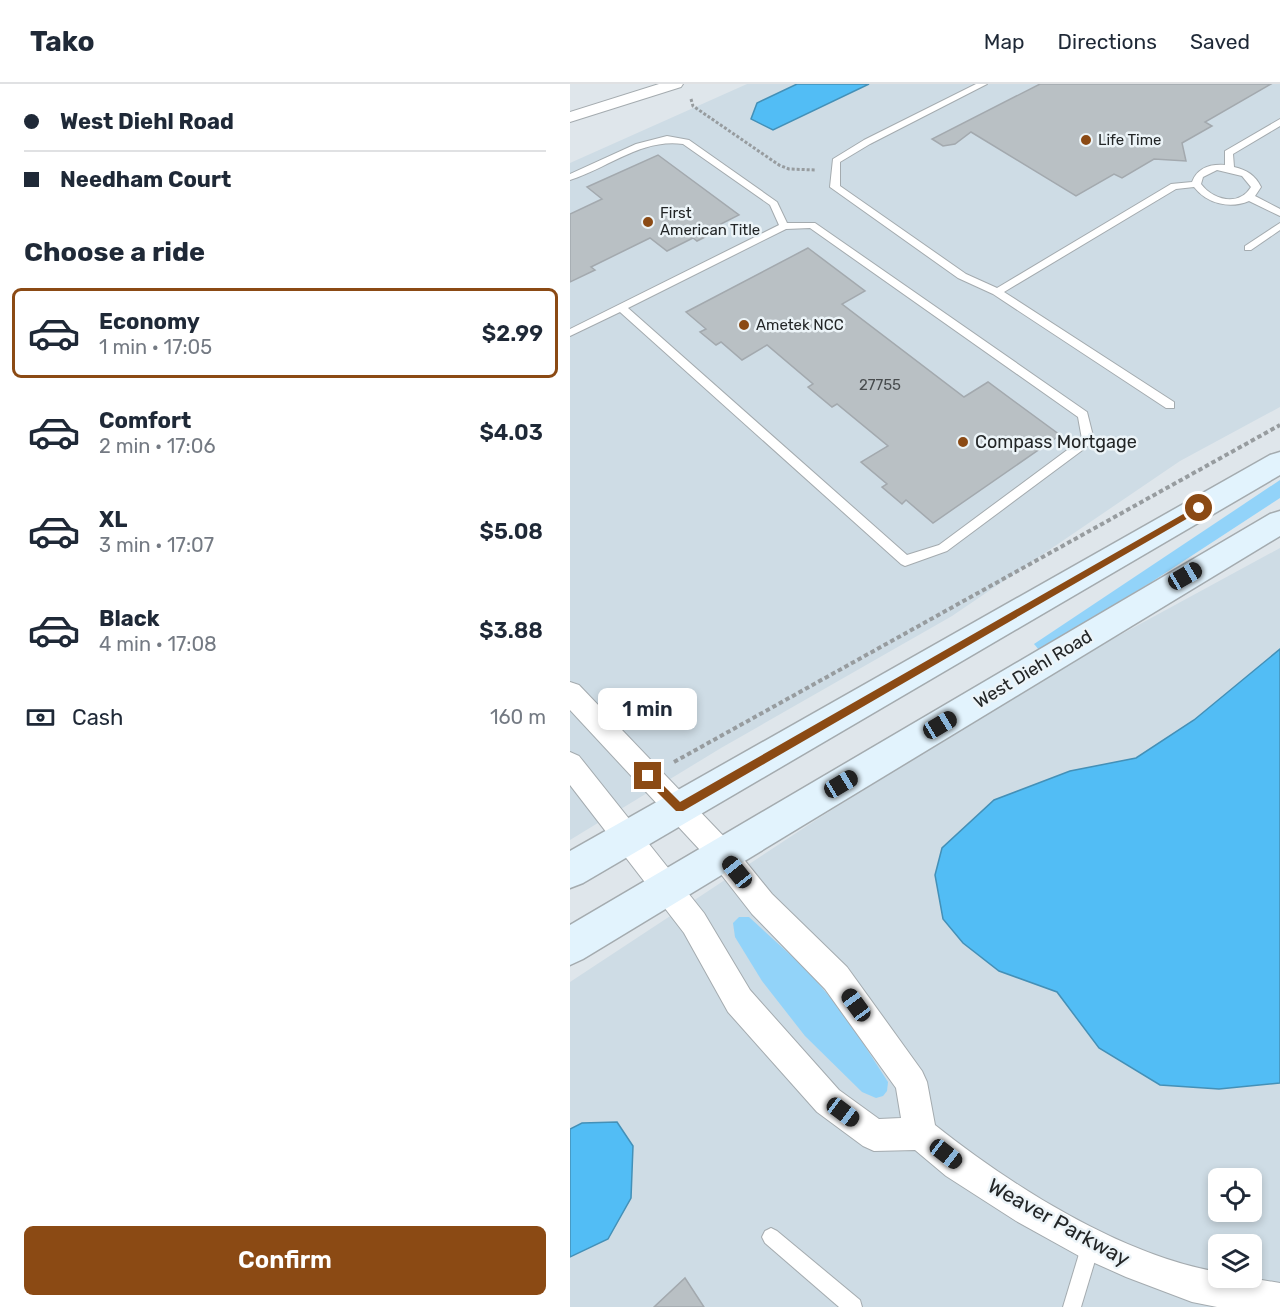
<!DOCTYPE html>
<meta charset="utf-8">
<style>
:root{--surface:#fff;--page:#f6f6f7;--text:#1f2937;--muted:#747a83;--line:#e0e1e3;--accent:#8b4a14}
body{margin:0;font-family:Rubik,sans-serif;background:var(--page);color:var(--text);height:100vh;display:flex;flex-direction:column;font-size:22px;white-space:nowrap}
*{box-sizing:border-box;margin:0}
p{font-size:20px;color:var(--muted)}
.icon{flex:none;width:33px;height:33px;fill:none;stroke:currentColor;stroke-width:2;stroke-linecap:round;stroke-linejoin:round}
.map{position:relative;flex:1;overflow:hidden}
.drawer{display:flex;flex-direction:column;background:var(--surface);width:570px}
.drawer>*{flex:none}
.guide{display:grid;align-content:center;height:132px;padding:0 24px;background:var(--surface)}
.tools{position:absolute;left:638px;top:1084px;display:grid;gap:12px}
.tools a{display:grid;place-items:center;width:54px;height:54px;border-radius:9px;background:var(--surface);box-shadow:0 3px 9px #0003;font-size:30px}
.end{position:absolute;width:27px;height:27px;margin:-14px;border:8px solid #8b4a14;background:#fff;box-shadow:0 0 0 3px #fff}
.from{border-radius:50%}
.bubble{position:absolute;height:42px;border-radius:9px;background:var(--surface);box-shadow:0 3px 9px #0003;font-size:20px;font-weight:600;line-height:42px;text-align:center}
.car{position:absolute;width:18px;height:36px;margin:-18px -9px;border-radius:8px;box-shadow:0 0 4px 2px #0007;background:linear-gradient(#222 24%,#8ab4d8 0 40%,#222 0 76%,#8ab4d8 0 86%,#222 0)}
.guide b{display:flex;align-items:center;gap:21px;height:57px;font-size:22px}
.guide b+b{border-top:2px solid var(--line)}
.guide i{width:15px;height:15px;background:var(--text)}
ul{padding:0;list-style:none}
li{display:flex;align-items:center;gap:18px;height:90px;margin:0 12px 9px;padding:0 12px;border:3px solid transparent;border-radius:9px}
li div{flex:1}
li b{display:block;font-size:22px}
li em{font-style:normal;font-weight:600}
li.selected{border-color:var(--accent)}
li>.icon{width:54px;height:54px;stroke-width:1.5}
h2{padding:0 24px;font-size:27px;line-height:72px}
.pay{display:flex;align-items:center;gap:15px;height:66px;padding:0 24px;font-size:22px}
.pay p{margin-inline-start:auto}
.action{display:flex;gap:12px;margin-top:auto;padding:12px 24px}
.action a{flex:1;height:69px;border-radius:9px;background:var(--accent);color:#fff;font-size:24px;font-weight:600;line-height:69px;text-align:center}
header{display:flex;align-items:center;gap:36px;box-sizing:border-box;height:84px;padding:0 30px;background:var(--surface);border-bottom:2px solid var(--line)}
header strong{font-size:28px}
nav{display:flex;gap:33px;margin-inline-start:auto;font-size:21px}
main{display:flex;flex:1;min-height:0}
.map>svg:first-child{display:block}
.built{fill:#cedce5;fill-rule:evenodd}
.green{fill:#92d3f9}
.water{fill:#52bdf5;stroke:#4490b7;stroke-width:1.5}
.building{fill:#b9c0c4;stroke:#a3a9ae;stroke-width:1.5}
.lines{fill:none;stroke-linecap:round;stroke-linejoin:round}
.lane-casing{stroke:#a4abaf;stroke-width:2}
.street-casing{stroke:#a4abaf;stroke-width:2}
.secondary-casing{stroke:#a4abaf;stroke-width:3}
.path-far1{stroke:#979c9f;stroke-width:3;stroke-dasharray:3 2;stroke-linecap:butt}
.path{stroke:#979c9f;stroke-width:4;stroke-dasharray:4.5 3;stroke-linecap:butt}
.lane{fill:#fff;fill-rule:evenodd}
.street{fill:#fff;fill-rule:evenodd}
.secondary{fill:#e2f3fd;fill-rule:evenodd}
.route{fill:#8b4a14}
.poi-dot{fill:#8b4a14;stroke:#ecf4f8;stroke-width:2}
.labels{text-anchor:middle;dominant-baseline:central;stroke-width:5;stroke-linejoin:round;paint-order:stroke}
.far-poi-label{font-size:15px;fill:#232627;stroke:#ecf4f8;text-anchor:start}
.number-label{font-size:15px;fill:#484c4e}
.poi-label{font-size:18px;fill:#232627;stroke:#ecf4f8;text-anchor:start}
.street-label{font-size:18px;fill:#232627;stroke:#ecf4f8}
.near-street-label{font-size:21px;fill:#232627;stroke:#ecf4f8}
</style>
<header>
<strong>Tako</strong>
<nav><a>Map</a><a>Directions</a><a>Saved</a></nav>
</header>
<main>
<section class="drawer">
<div class="guide">
<b><i class="from"></i>West Diehl Road</b>
<b><i></i>Needham Court</b>
</div>
<h2>Choose a ride</h2>
<ul>
<li class="selected"><svg class="icon" aria-label="car" viewBox="0 0 24 24"><path d="M5 17H2v-5l4-1 3-4h7l3 4 3 1v5h-3M9 17h6M6 11h13"/><circle cx="7" cy="17" r="2"/><circle cx="17" cy="17" r="2"/></svg><div><b>Economy</b><p>1 min · 17:05</p></div><em>$2.99</em></li>
<li><svg class="icon" aria-label="car" viewBox="0 0 24 24"><path d="M5 17H2v-5l4-1 3-4h7l3 4 3 1v5h-3M9 17h6M6 11h13"/><circle cx="7" cy="17" r="2"/><circle cx="17" cy="17" r="2"/></svg><div><b>Comfort</b><p>2 min · 17:06</p></div><em>$4.03</em></li>
<li><svg class="icon" aria-label="car" viewBox="0 0 24 24"><path d="M5 17H2v-5l4-1 3-4h7l3 4 3 1v5h-3M9 17h6M6 11h13"/><circle cx="7" cy="17" r="2"/><circle cx="17" cy="17" r="2"/></svg><div><b>XL</b><p>3 min · 17:07</p></div><em>$5.08</em></li>
<li><svg class="icon" aria-label="car" viewBox="0 0 24 24"><path d="M5 17H2v-5l4-1 3-4h7l3 4 3 1v5h-3M9 17h6M6 11h13"/><circle cx="7" cy="17" r="2"/><circle cx="17" cy="17" r="2"/></svg><div><b>Black</b><p>4 min · 17:08</p></div><em>$3.88</em></li>
</ul>
<div class="pay"><svg class="icon" aria-label="cash" viewBox="0 0 24 24"><path d="M3 7h18v10H3z"/><circle cx="12" cy="12" r="2"/></svg>Cash<p>160 m</p></div>
<div class="action"><a>Confirm</a></div>
</section>
<div class="map">
<svg width="710" height="1223" viewBox="0 0 710 1223">
<rect width="100%" height="100%" fill="#dfe6eb"/>
<g class="built">
<polygon points="177,0 710,0 710,323 610,377 382,532 151,664 0,756 0,79"/>
<path d="M710,464V1223H0V898L252,732L491,583ZM648,1095H681V1128H648ZM648,1161H681V1194H648Z"/>
</g>
<g class="green">
<polygon points="710,396 710,414 580,499 469,566 464,560"/>
<polygon points="169,833 179,833 237,886 275,931 318,998 317,1007 313,1012 306,1014 292,1008 235,952 192,897 165,853 163,839"/>
</g>
<g class="water">
<polygon points="227,0 299,0 203,46 181,35 187,19"/>
<polygon points="710,565 710,999 649,1005 590,1001 529,964 487,908 429,887 393,859 373,835 365,791 372,764 424,716 500,687 566,674 624,636"/>
<polygon points="47,1038 63,1062 61,1114 38,1155 0,1173 0,1045 12,1039"/>
</g>
<g class="building">
<polygon points="470,0 701,0 635,38 642,42 612,59 616,77 584,75 552,94 544,90 506,112 401,48 385,60 373,62 362,55"/>
<polygon points="88,71 169,131 143,144 147,147 127,157 123,154 97,167 80,154 21,183 25,186 0,198 0,130 32,115 17,103"/>
<polygon points="238,164 295,207 272,220 394,313 418,298 490,351 363,439 336,416 332,420 312,403 317,400 291,378 318,362 267,320 262,323 238,303 243,300 197,261 172,276 151,258 146,261 130,248 136,245 116,228"/>
<polygon points="115,1194 134,1223 84,1223"/>
</g>
<g class="lines">
<defs>
<g id="lane">
<path d="M406,0H417L300,60L270,78V102L396,190L427,204L601,100L622,98C628,83 641,80 655,81V67L710,35V42L663,70L664,83C677,86 685,91 691,103L685,112L710,125V132L679,117C660,125 637,120 624,103L606,105L434,208L604,318V324H596L423,210L388,194L260,103L263,75L294,56ZM647,86L672,92L681,103C669,123 643,116 631,100L633,93Z"/>
<path d="M97,52L119,56L207,118L217,139H245L517,328L524,356L522,359L377,467L335,482L331,480L50,228L0,252V245L209,141L200,121L113,60C72,54 38,84 0,96V90L66,60ZM240,144L508,333L512,355L369,461L337,471L58,224L216,145Z"/>
<polygon points="710,139 710,146 681,166 675,166 675,162"/>
<polygon points="201,1144 207,1147 290,1216 292,1223 269,1223 195,1159 192,1153 195,1147"/>
<polygon points="521,1151 527,1154 530,1160 511,1223 493,1223 512,1160 515,1154"/>
</g>
<g id="street">
<polygon points="89,0 113,0 111,3 0,38 0,28"/>
<path d="M0,598L9,601L163,762L202,810L277,883L352,987L357,998L365,1041C442,1102 550,1171 648,1188V1194H680L710,1199V1223H647L622,1218L556,1193L509,1172L446,1137L376,1092L345,1066L304,1067L293,1062L247,1028L158,928L114,849L0,701V668L9,672L134,829L180,906L269,1006L309,1035L331,1034L326,1004L255,905L182,830L143,780L0,626Z"/>
</g>
<g id="secondary">
<polygon points="710,368 710,391 13,799 0,804 0,767 700,371"/>
<polygon points="710,427 710,452 13,875 0,881 0,841 700,430"/>
</g>
</defs>
<use href="#lane" class="lane-casing"/>
<use href="#street" class="street-casing"/>
<use href="#secondary" class="secondary-casing"/>
<polyline class="path-far1" points="121,15 123,22 209,81 219,85 246,86"/>
<polyline class="path" points="104,678 710,341"/>
<use href="#lane" class="lane"/>
<use href="#street" class="street"/>
<use href="#secondary" class="secondary"/>
</g>
<polygon class="route" points="629,421 632,422 632,426 113,727 106,727 74,695 74,689 81,689 110,718"/>
<g class="poi-dot">
<circle cx="516" cy="56" r="6"/>
<circle cx="78" cy="138" r="6"/>
<circle cx="174" cy="241" r="6"/>
<circle cx="393" cy="358" r="6"/>
</g>
<g class="labels">
<g class="far-poi-label">
<text x="528" y="56">Life Time</text>
<text x="90" y="129">First<tspan x="90" dy="17">American Title</tspan></text>
<text x="186" y="241">Ametek NCC</text>
</g>
<g class="number-label">
<text x="310" y="301">27755</text>
</g>
<g class="poi-label">
<text x="405" y="358">Compass Mortgage</text>
</g>
<g class="street-label">
<text transform="translate(463 585) rotate(-31)">West Diehl Road</text>
</g>
<g class="near-street-label">
<text transform="translate(489 1138) rotate(29)">Weaver Parkway</text>
</g>
</g>
</svg>
<div class="tools">
<a><svg class="icon" aria-label="locate" viewBox="0 0 24 24"><circle cx="12" cy="12" r="6"/><path d="M12 2v4M12 18v4M2 12h4M18 12h4"/></svg></a>
<a><svg class="icon" aria-label="layers" viewBox="0 0 24 24"><path d="M12 4l9 5-9 5-9-5zM3 14l9 5 9-5"/></svg></a>
</div>
<i class="end from" style="left:629px;top:424px"></i>
<i class="end" style="left:78px;top:692px"></i>
<div class="bubble" style="left:28px;top:604px;width:99px">1 min</div>
<i class="car" style="left:615px;top:492px;rotate:60deg"></i>
<i class="car" style="left:370px;top:641px;rotate:59deg"></i>
<i class="car" style="left:271px;top:700px;rotate:59deg"></i>
<i class="car" style="left:167px;top:788px;rotate:321deg"></i>
<i class="car" style="left:286px;top:921px;rotate:324deg"></i>
<i class="car" style="left:273px;top:1028px;rotate:127deg"></i>
<i class="car" style="left:376px;top:1070px;rotate:128deg"></i>
</div>
</main>
